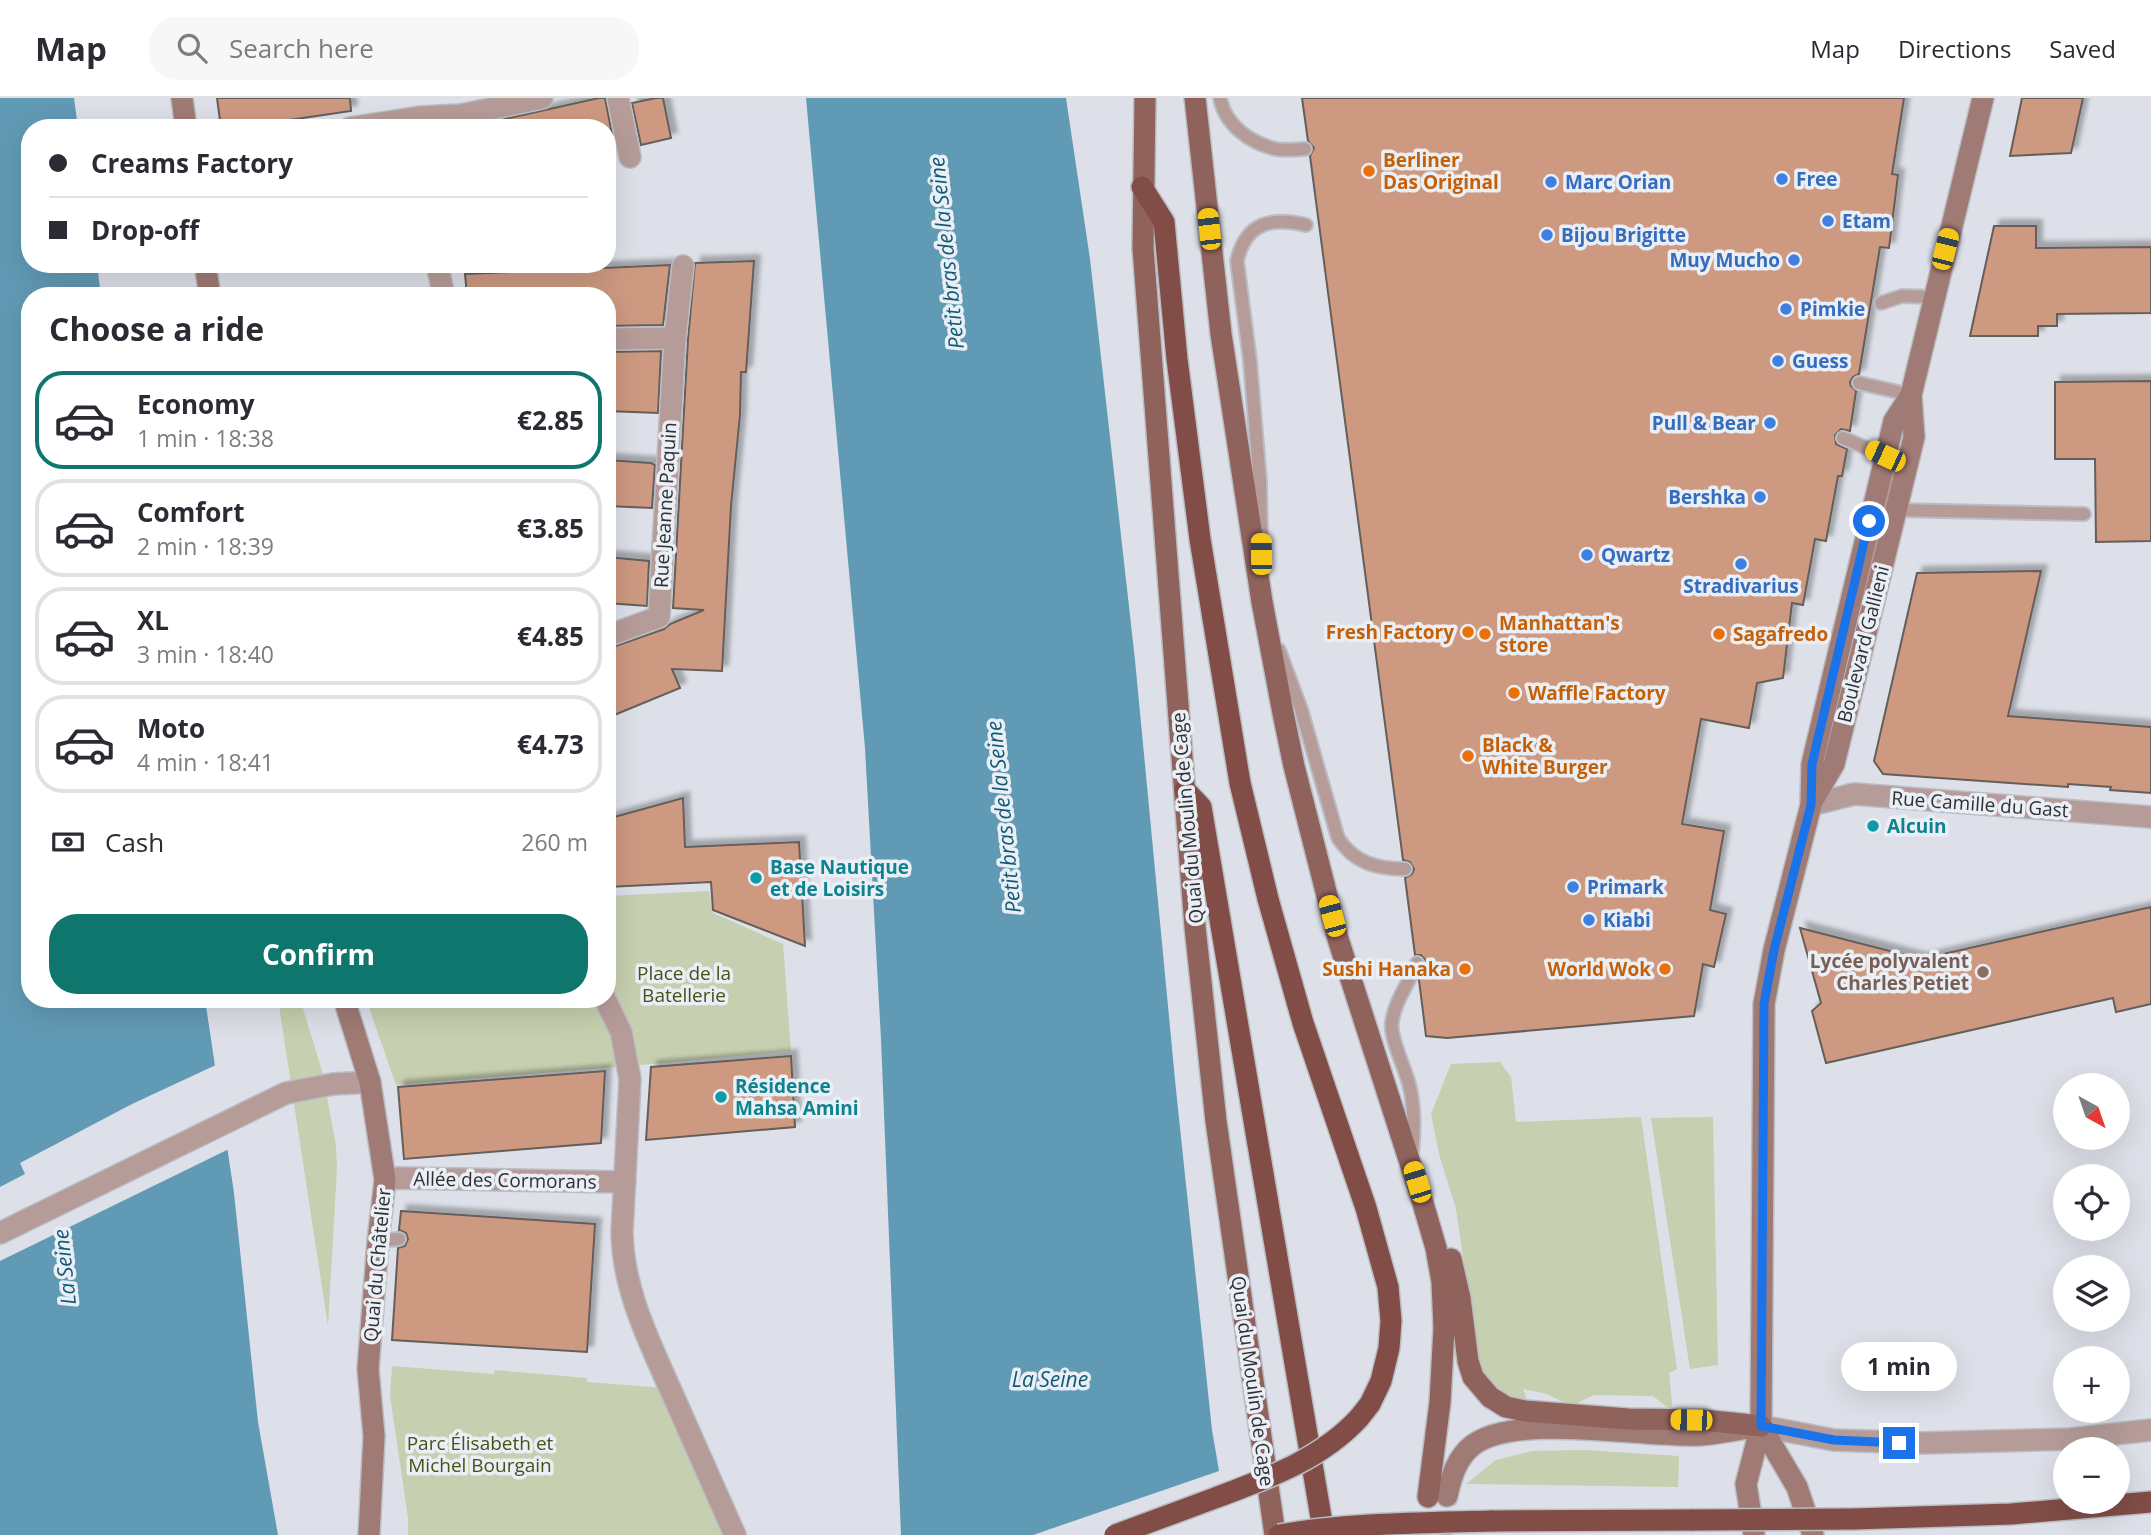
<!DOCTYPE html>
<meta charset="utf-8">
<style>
:root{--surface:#fff;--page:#f7f7f7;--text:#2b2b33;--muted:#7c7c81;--line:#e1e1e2;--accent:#0f766e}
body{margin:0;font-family:"Open Sans",sans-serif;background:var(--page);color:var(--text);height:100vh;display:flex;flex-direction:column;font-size:26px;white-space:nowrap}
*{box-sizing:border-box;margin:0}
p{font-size:23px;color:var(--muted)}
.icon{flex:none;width:38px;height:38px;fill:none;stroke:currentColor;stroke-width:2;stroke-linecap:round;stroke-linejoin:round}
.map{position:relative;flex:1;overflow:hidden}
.drawer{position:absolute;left:21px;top:189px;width:595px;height:721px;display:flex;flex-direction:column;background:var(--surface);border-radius:28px;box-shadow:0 7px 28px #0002}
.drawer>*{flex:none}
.guide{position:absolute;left:21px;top:21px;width:595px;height:154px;border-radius:28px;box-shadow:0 7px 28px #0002;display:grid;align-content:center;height:154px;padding:0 28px;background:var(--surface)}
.needle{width:46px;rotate:140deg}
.buttons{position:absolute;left:2053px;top:975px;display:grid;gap:14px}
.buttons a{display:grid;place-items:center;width:77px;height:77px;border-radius:50%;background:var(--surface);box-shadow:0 7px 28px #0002;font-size:35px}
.end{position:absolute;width:32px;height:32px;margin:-16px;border:9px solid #1a73e8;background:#fff;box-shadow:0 0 0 4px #fff}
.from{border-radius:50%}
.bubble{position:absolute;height:49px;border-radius:24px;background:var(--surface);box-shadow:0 7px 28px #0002;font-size:23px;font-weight:700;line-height:49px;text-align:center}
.car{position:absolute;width:21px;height:42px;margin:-21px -10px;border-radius:9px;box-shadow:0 0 5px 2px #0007;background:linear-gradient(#f5c518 24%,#345 0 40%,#f5c518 0 76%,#345 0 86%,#f5c518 0)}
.guide b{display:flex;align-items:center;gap:24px;height:66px;font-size:26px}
.guide b+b{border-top:2px solid var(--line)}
.guide i{width:18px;height:18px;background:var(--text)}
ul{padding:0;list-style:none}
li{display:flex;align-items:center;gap:21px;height:98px;margin:0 14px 10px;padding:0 14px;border:4px solid var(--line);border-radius:28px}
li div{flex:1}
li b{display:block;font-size:26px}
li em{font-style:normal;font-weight:700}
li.active{border-color:var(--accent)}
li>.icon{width:63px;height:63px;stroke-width:1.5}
h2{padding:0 28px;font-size:32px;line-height:84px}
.pay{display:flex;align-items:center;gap:18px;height:77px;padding:0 28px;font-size:26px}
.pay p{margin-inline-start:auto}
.primary-button{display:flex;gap:14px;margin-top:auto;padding:14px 28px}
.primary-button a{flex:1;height:80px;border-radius:28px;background:var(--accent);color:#fff;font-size:28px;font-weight:700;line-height:80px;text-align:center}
header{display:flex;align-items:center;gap:42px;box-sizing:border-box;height:98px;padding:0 35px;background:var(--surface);border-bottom:2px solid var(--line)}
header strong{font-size:33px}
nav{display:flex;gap:38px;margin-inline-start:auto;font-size:24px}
.search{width:490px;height:63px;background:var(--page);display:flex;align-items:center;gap:18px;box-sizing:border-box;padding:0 24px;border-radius:28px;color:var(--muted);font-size:26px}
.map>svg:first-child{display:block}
.green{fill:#c6cfaf}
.water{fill:#619ab5}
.pier{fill:#dde0e8}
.building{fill:#cd9981;stroke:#655e5b;stroke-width:2;filter:url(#shadow)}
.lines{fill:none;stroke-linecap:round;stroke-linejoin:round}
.secondary-tunnel{stroke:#babdc4;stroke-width:21;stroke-dasharray:21 10;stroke-linecap:butt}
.lane-casing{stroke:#babdc4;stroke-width:16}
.street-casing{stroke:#babdc4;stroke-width:24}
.secondary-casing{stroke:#babdc4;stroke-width:24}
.primary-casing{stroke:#babdc4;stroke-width:24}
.highway-casing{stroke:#babdc4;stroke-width:24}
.lane{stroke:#b69c98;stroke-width:12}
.street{stroke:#b69c98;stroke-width:21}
.secondary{stroke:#a07a75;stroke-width:21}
.primary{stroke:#90625c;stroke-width:21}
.highway{stroke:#814d46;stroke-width:21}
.highway-bridge-casing{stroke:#babdc4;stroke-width:24;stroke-linecap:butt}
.highway-bridge{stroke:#814d46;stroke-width:21}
.route{stroke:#1a73e8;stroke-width:9}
.food-dot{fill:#e8710a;stroke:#eaeef5;stroke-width:2.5}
.shop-dot{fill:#3f7fe0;stroke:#eaeef5;stroke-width:2.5}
.culture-dot{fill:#0f9aa8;stroke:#eaeef5;stroke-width:2.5}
.education-dot{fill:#8d6e63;stroke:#eaeef5;stroke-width:2.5}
.labels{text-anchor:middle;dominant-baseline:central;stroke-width:7;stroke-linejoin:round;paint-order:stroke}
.food-label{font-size:19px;font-weight:bold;fill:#c56008;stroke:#eaeef5;text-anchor:start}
.shop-label{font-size:19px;font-weight:bold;fill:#366cbe;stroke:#eaeef5;text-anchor:start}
.street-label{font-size:19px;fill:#2e3033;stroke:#eaeef5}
.culture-label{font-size:19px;font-weight:bold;fill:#0d838f;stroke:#eaeef5;text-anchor:start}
.education-label{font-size:19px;font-weight:bold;fill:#785e54;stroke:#eaeef5;text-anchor:end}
.park-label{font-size:19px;fill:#465218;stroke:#eaeef5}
.water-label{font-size:21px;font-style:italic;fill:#105a76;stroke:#eaeef5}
</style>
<header>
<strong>Map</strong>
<div class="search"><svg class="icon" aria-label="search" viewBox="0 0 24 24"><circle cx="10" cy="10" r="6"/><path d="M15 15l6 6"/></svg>Search here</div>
<nav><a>Map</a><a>Directions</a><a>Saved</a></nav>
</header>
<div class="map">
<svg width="2151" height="1437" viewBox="0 0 2151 1437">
<defs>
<filter id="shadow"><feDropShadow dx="6" dy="-6" stdDeviation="2" flood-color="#0004"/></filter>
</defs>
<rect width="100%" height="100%" fill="#dde0e8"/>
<g class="green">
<polygon points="709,793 713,815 783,846 791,953 652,966 396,987 366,901 607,901 607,798"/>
<polygon points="278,901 300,901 322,973 336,1047 337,1070 328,1228"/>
<polygon points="1500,964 1511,979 1516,1024 1641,1019 1677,1271 1669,1275 1673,1314 1653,1298 1594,1297 1571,1308 1547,1296 1523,1291 1528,1305 1499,1295 1480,1272 1456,1111 1439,1056 1431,1016 1451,966"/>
<polygon points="1713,1019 1718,1267 1690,1271 1651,1020"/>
<polygon points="392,1268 494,1276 495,1272 587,1280 587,1284 664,1290 725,1437 408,1437 408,1420 390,1297"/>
<polygon points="1583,1352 1679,1358 1678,1389 1466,1386 1496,1362 1532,1353"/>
</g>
<g class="water">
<polygon points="0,0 74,0 78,30 30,30 30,166 97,166 101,198 30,198 30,901 205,901 234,1095 258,1324 278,1437 0,1437"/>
<polygon points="806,0 1066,0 1090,161 1135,562 1176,992 1212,1332 1230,1437 901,1437 881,941 865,650"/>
</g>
<g class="pier">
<polygon points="218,966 231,1050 0,1163 0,1089 25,1076 20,1065 132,1006"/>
<polygon points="1222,1372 1233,1437 1033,1437"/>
</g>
<g class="building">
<polygon points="217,0 350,0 351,13 235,30 221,30"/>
<polygon points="599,0 605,0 615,52 607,54 607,30 501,30 500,22"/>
<polygon points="656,0 663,0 671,40 641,47 632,5"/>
<polygon points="1302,0 1904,0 1892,76 1898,77 1889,150 1880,149 1859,276 1853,279 1850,284 1851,288 1856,293 1850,333 1841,331 1835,337 1836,346 1847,351 1842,378 1838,378 1826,443 1815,441 1803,507 1792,505 1783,580 1757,585 1749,630 1701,621 1682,726 1724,733 1710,812 1726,816 1714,869 1703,866 1694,918 1447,940 1426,938 1419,882 1426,863 1421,857 1415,857 1405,780 1412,776 1414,771 1410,764 1403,762 1310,58 1314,50 1308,43"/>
<polygon points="2022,0 2083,0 2071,55 2010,58"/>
<polygon points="1994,128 2036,128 2036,150 2151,149 2151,215 2057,216 2057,228 2038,228 2038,238 1970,238"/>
<polygon points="754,163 746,274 741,274 740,317 731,408 722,573 672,571 680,590 607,620 607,551 664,531 670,526 704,512 673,510 688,241 695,165"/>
<polygon points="670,167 663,227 607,228 607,198 467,198 465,176"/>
<polygon points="661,253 658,315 607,313 607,254"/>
<polygon points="2151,283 2151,443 2096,444 2095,361 2055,361 2055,284"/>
<polygon points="607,362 651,365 655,367 652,410 607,408"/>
<polygon points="607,459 649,463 647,508 607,505"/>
<polygon points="2041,473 2008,618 2151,629 2151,695 2110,692 2111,689 2068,686 2068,689 1883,676 1874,663 1917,475"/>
<polygon points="683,700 685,749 799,744 805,848 713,812 711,784 607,789 607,721"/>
<polygon points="2151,809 2151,906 2116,914 2113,900 1826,965 1812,913 1821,905 1800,830 1921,861"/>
<polygon points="791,958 795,1029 646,1042 651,969"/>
<polygon points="605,973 601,1045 404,1061 398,989"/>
<polygon points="401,1113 595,1126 587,1254 392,1242 398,1150 405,1148 408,1141 406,1135 399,1132"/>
</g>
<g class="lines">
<polyline class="secondary-tunnel" points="1442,1437 1447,1398"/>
<defs>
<g id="lane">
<path d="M1220,0C1225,27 1250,45 1276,51C1285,53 1296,51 1305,51"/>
<polyline points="1881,205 1902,198 1934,199"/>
<polyline points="1859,285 1911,297"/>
<polyline points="1843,340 1885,358 1890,364 1892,374 1867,483 1868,500"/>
<polyline points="1896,412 2084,416"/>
<path d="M1261,442L1260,384L1250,263L1237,163C1246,124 1271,119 1306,127"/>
<path d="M1279,552L1301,611L1338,740C1354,765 1377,771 1405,771"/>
<path d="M1412,1056C1414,1032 1415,1009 1409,986C1405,970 1389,938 1392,924C1395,902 1409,885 1417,865"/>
<polyline points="378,1143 399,1141"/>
</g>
<g id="street">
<polyline points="618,0 630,59"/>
<polyline points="350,30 421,19 461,17 542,0"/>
<polyline points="437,166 444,198"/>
<polyline points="607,241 675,240"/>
<polyline points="607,538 659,519 675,240 683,168"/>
<polyline points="1811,707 1854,696 2151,719"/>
<path d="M605,901L621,934L630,981L622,1134C623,1192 649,1243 672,1295C693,1342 714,1390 735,1437"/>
<polyline points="385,1082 399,1080 625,1084"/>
<polyline points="0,1135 286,995 333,986 370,984"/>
<polyline points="1761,1328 1834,1342 1922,1345 2071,1341 2151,1332"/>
</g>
<g id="secondary">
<polyline points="182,0 186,30"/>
<polyline points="205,166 210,198"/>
<polyline points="1813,702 1834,666 1914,339 1911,297 1983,0"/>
<polyline points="344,901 370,984 385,1082 378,1143 368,1271 374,1338 369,1437"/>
<polyline points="1761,1328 1797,1389 1813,1437"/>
<path d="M1447,1398C1451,1379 1457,1359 1473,1347C1518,1314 1644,1340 1701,1337C1717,1336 1733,1332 1749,1330"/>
<polyline points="1754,1437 1746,1386 1761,1328 1764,906 1774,852 1811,707 1812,666 1894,323 1911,297"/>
</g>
<g id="primary">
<polyline points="1145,0 1143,150 1195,829 1216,1023 1275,1437"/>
<polyline points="1195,0 1221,236 1262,504 1283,615 1294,668 1338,841 1422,1102 1436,1150 1442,1184 1444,1230 1440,1304 1428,1399"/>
<polyline points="1451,1161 1460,1200 1468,1263 1473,1279 1490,1299 1506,1309 1525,1313 1628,1321 1703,1322 1761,1328"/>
</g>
<g id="highway">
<polyline points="1142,89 1164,124 1177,261 1200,441 1240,685 1268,801 1303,925 1366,1110 1388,1189 1391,1223 1389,1250 1381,1283 1370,1306 1359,1320"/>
<polyline points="1185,692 1201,709 1324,1437"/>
<polyline points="1854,1421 2011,1416 2151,1404"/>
<polyline points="1491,1423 1693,1422"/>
</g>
</defs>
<use href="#lane" class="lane-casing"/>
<use href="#street" class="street-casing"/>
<use href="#secondary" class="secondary-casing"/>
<use href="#primary" class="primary-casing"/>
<use href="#highway" class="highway-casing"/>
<use href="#lane" class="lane"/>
<use href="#street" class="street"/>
<use href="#secondary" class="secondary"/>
<use href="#primary" class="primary"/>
<use href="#highway" class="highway"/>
<defs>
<g id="highway-bridge">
<polyline points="1693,1422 1854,1421"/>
<path d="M1115,1437C1148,1425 1182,1412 1215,1400C1268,1380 1320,1362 1359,1320"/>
<path d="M1279,1437C1349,1425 1420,1425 1491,1423"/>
</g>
</defs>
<use href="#highway-bridge" class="highway-bridge-casing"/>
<use href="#highway-bridge" class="highway-bridge"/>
</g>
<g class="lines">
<polyline class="route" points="1869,423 1812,666 1811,707 1774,852 1764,906 1761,1328 1834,1342 1899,1345"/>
</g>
<g class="food-dot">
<circle cx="1369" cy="73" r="7"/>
<circle cx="1468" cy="534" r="7"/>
<circle cx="1485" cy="536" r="7"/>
<circle cx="1719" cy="536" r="7"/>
<circle cx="1514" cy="595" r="7"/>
<circle cx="1468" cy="658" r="7"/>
<circle cx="1465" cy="871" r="7"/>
<circle cx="1665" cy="871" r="7"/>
</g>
<g class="shop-dot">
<circle cx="1782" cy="81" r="7"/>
<circle cx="1551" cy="84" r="7"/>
<circle cx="1828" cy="123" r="7"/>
<circle cx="1547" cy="137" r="7"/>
<circle cx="1794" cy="162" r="7"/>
<circle cx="1786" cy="211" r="7"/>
<circle cx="1778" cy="263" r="7"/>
<circle cx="1770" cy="325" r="7"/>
<circle cx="1760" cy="399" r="7"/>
<circle cx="1587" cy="457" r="7"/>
<circle cx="1741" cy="466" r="7"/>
<circle cx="1573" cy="789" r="7"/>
<circle cx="1589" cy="822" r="7"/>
</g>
<g class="culture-dot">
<circle cx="1873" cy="728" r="7"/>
<circle cx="756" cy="780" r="7"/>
<circle cx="721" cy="999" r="7"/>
</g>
<circle class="education-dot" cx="1983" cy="874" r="7"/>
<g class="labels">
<g class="food-label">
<text x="1383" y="62">Berliner<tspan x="1383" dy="22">Das Original</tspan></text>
<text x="1499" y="525">Manhattan's<tspan x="1499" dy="22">store</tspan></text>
<text x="1454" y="534" text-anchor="end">Fresh Factory</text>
<text x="1733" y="536">Sagafredo</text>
<text x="1528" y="595">Waffle Factory</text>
<text x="1482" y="647">Black &amp;<tspan x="1482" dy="22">White Burger</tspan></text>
<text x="1451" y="871" text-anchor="end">Sushi Hanaka</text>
<text x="1651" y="871" text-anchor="end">World Wok</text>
</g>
<g class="shop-label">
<text x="1796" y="81">Free</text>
<text x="1565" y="84">Marc Orian</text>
<text x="1842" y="123">Etam</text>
<text x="1561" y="137">Bijou Brigitte</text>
<text x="1780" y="162" text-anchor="end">Muy Mucho</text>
<text x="1800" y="211">Pimkie</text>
<text x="1792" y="263">Guess</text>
<text x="1756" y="325" text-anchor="end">Pull &amp; Bear</text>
<text x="1746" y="399" text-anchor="end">Bershka</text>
<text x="1601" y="457">Qwartz</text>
<text x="1741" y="488" text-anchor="middle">Stradivarius</text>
<text x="1587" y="789">Primark</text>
<text x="1603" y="822">Kiabi</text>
</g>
<g class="street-label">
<text transform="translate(665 407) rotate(-87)">Rue Jeanne Paquin</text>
<text transform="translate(1863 546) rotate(-76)">Boulevard Gallieni</text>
<text transform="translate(1980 706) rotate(4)">Rue Camille du Gast</text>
<text transform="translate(1187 720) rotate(-95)">Quai du Moulin de Cage</text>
<text transform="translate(505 1082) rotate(1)">Allée des Cormorans</text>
<text transform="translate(377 1167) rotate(-85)">Quai du Châtelier</text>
<text transform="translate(1253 1283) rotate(82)">Quai du Moulin de Cage</text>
</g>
<g class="culture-label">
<text x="1887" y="728">Alcuin</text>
<text x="770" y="769">Base Nautique<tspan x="770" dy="22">et de Loisirs</tspan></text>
<text x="735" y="988">Résidence<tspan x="735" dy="22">Mahsa Amini</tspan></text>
</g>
<g class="education-label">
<text x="1969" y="863">Lycée polyvalent<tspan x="1969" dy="22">Charles Petiet</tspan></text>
</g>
<g class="park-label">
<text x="684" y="875">Place de la<tspan x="684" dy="22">Batellerie</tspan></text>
<text x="480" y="1345">Parc Élisabeth et<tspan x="480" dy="22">Michel Bourgain</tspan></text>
</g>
<g class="water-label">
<text transform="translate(946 155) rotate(-96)">Petit bras de la Seine</text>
<text transform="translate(1003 719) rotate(-96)">Petit bras de la Seine</text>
<text transform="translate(64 1169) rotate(-96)">La Seine</text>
<text x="1050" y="1281">La Seine</text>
</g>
</g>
</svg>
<div class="buttons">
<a><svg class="needle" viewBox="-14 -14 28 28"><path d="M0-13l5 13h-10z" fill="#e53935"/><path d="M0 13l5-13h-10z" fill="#7c7c81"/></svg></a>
<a><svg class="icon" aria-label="locate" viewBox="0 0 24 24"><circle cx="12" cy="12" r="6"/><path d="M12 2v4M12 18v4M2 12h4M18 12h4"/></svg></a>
<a><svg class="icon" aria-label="layers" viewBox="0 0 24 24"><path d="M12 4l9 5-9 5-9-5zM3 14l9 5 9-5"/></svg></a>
<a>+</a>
<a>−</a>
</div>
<i class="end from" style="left:1869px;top:423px"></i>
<i class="end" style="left:1899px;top:1345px"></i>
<div class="bubble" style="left:1841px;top:1244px;width:116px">1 min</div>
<i class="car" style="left:1209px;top:131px;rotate:354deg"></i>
<i class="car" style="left:1945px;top:151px;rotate:14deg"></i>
<i class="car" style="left:1885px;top:358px;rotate:295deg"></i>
<i class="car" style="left:1261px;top:456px;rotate:359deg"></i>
<i class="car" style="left:1332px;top:818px;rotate:345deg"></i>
<i class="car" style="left:1417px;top:1084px;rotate:343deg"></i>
<i class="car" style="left:1691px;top:1322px;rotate:271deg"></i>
<div class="guide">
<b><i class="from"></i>Creams Factory</b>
<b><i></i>Drop-off</b>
</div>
<section class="drawer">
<h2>Choose a ride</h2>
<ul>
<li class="active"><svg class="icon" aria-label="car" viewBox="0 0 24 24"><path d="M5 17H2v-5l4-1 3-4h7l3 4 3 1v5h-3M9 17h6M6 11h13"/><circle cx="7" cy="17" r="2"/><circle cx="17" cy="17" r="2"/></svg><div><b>Economy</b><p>1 min · 18:38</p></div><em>€2.85</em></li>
<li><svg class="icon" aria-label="car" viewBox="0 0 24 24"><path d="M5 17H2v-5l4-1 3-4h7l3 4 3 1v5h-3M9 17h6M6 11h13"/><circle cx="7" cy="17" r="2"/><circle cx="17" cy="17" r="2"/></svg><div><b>Comfort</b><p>2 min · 18:39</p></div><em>€3.85</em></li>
<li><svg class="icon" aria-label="car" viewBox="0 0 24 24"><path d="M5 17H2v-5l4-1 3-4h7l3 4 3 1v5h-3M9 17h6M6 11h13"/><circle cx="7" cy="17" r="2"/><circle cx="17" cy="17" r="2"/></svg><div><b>XL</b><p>3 min · 18:40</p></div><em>€4.85</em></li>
<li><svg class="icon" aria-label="car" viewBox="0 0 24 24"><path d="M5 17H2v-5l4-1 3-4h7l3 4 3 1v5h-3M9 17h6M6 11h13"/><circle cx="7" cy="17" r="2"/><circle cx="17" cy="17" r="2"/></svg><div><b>Moto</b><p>4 min · 18:41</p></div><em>€4.73</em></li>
</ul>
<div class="pay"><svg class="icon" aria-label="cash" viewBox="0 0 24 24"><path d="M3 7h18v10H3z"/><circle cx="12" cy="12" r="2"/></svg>Cash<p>260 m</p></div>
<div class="primary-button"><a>Confirm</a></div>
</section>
</div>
